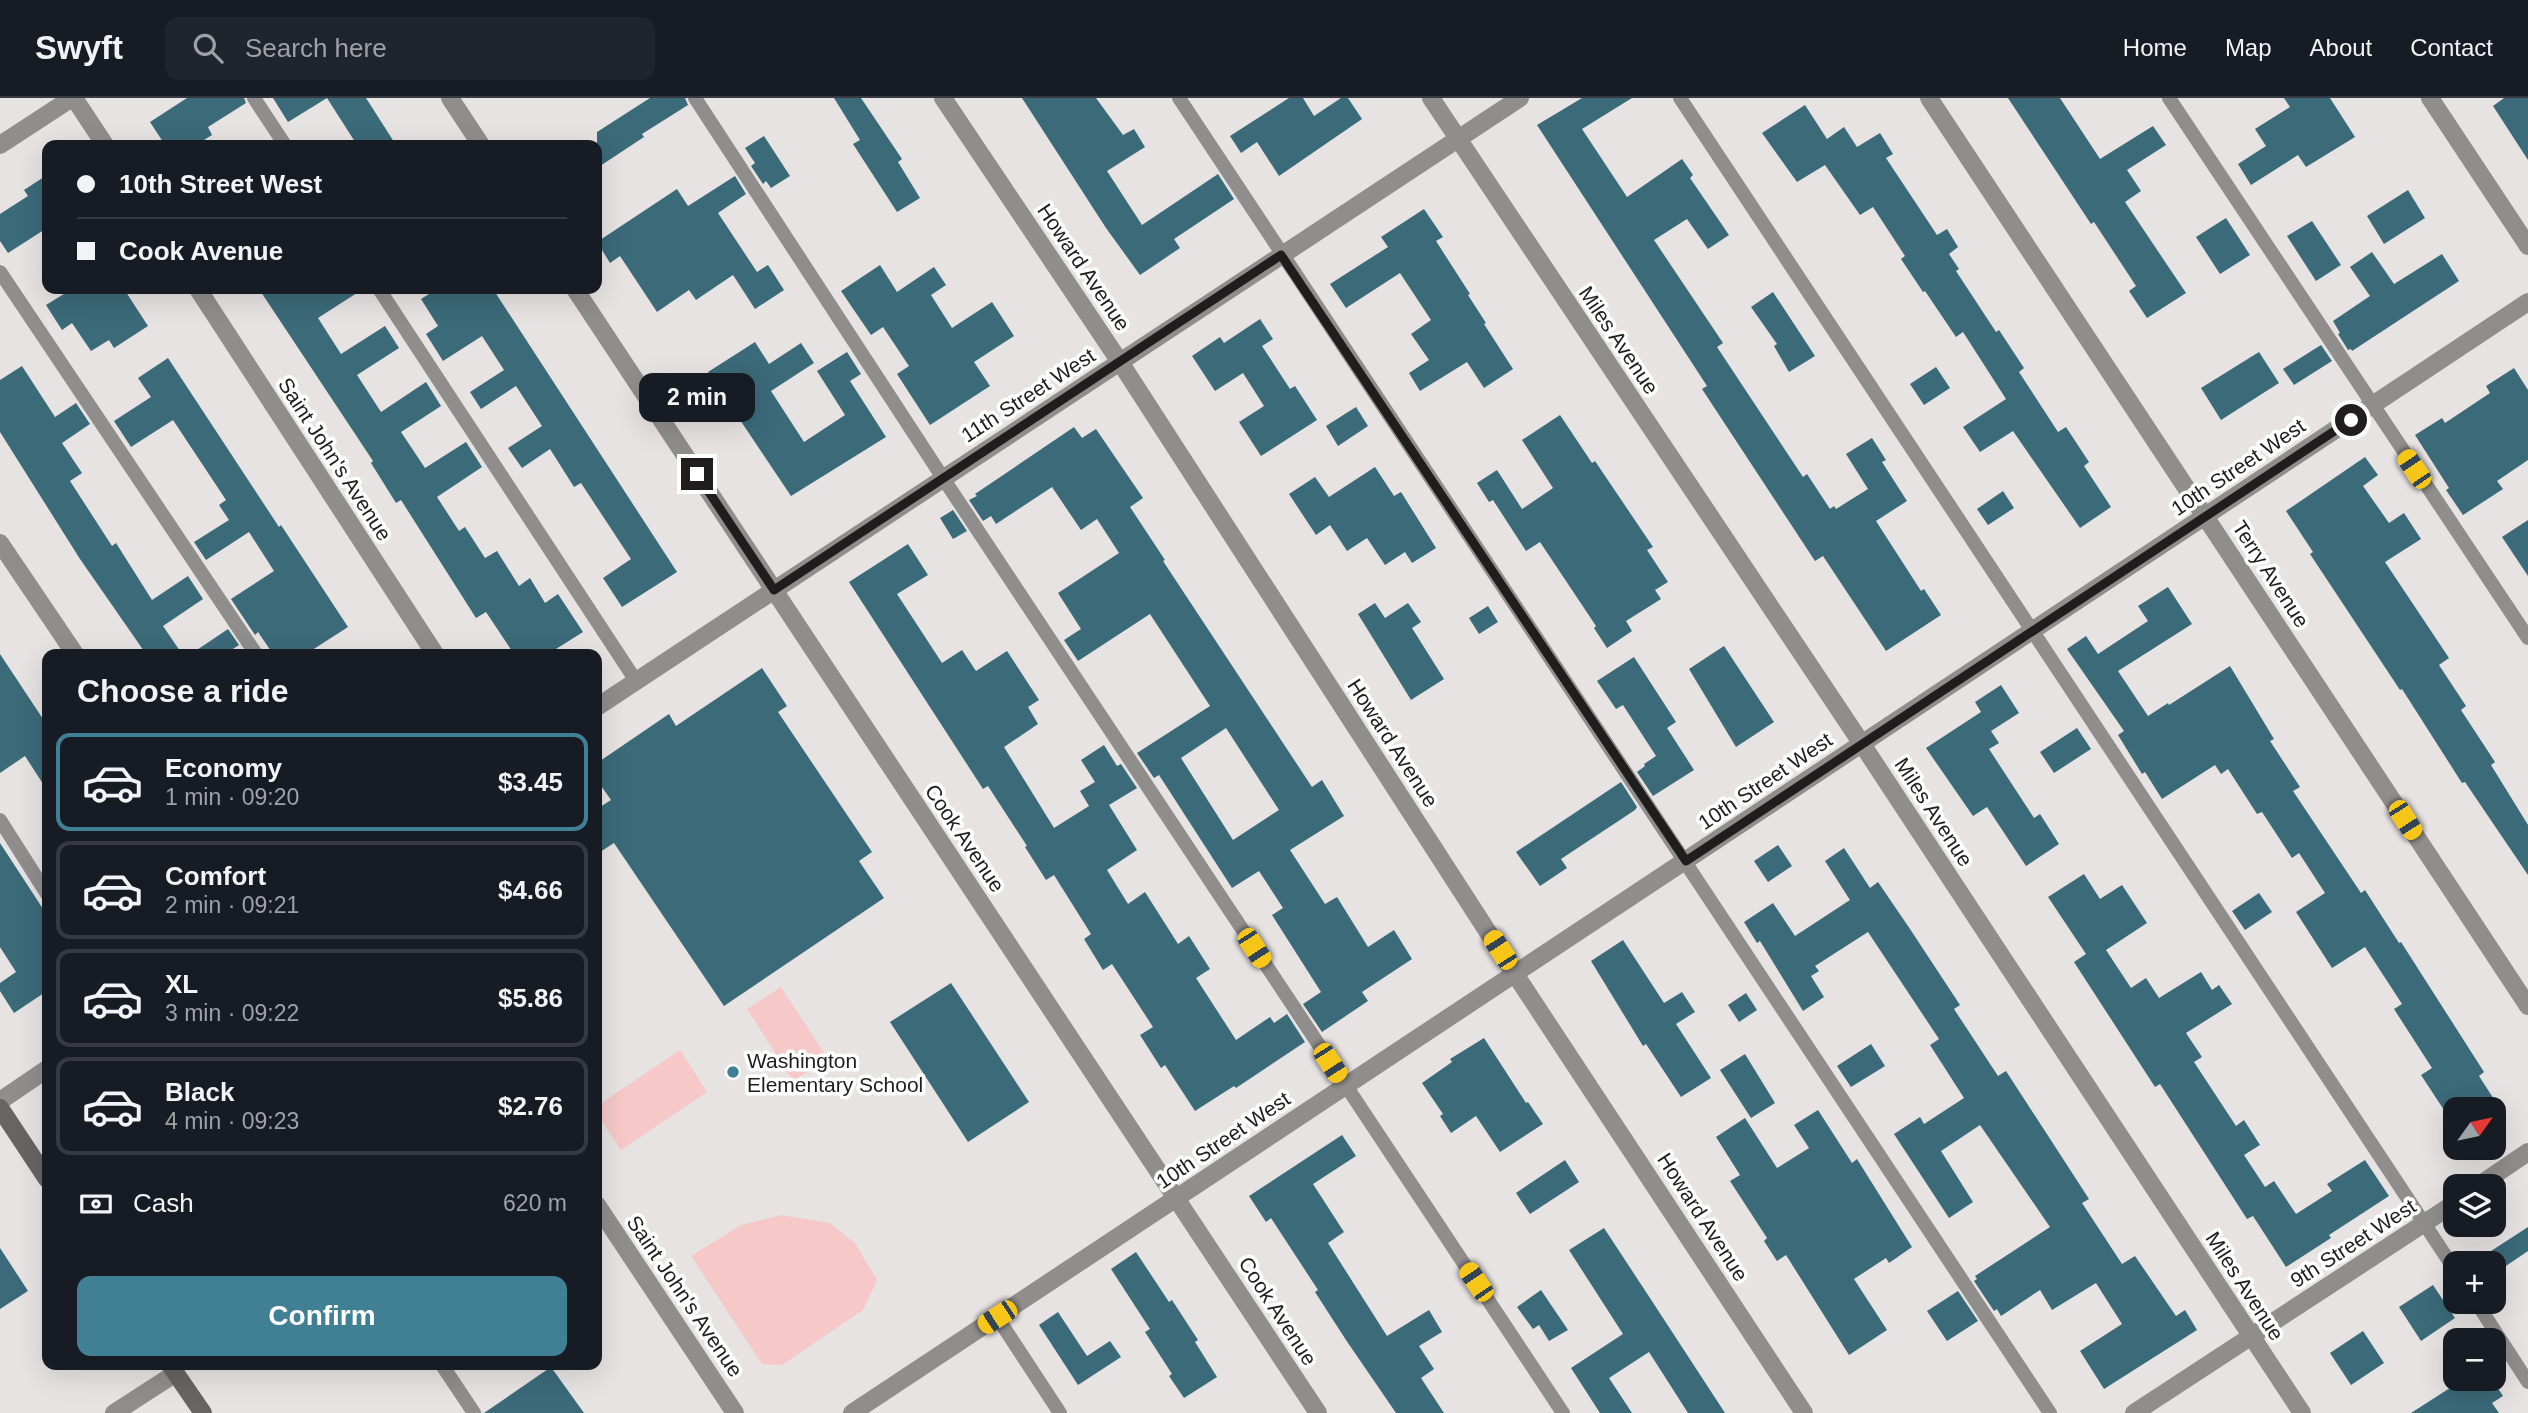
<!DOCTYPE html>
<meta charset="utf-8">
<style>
:root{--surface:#171b24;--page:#20242c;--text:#f1f3f6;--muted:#9ea1a6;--line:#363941;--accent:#407f94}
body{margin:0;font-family:Helvetica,sans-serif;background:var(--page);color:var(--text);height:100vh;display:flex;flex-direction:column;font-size:26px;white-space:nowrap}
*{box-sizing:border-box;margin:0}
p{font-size:23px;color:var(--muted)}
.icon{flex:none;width:38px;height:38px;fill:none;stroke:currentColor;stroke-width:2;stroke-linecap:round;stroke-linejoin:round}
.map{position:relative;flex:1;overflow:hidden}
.drawer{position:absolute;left:42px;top:551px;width:560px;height:721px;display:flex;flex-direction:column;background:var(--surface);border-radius:14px;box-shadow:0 7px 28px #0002}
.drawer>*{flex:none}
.hud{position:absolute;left:42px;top:42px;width:560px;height:154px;border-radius:14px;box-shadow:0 7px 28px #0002;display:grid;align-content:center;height:154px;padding:0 35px;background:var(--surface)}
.needle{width:46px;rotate:57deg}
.fabs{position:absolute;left:2443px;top:999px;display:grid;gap:14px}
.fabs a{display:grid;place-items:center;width:63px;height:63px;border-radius:14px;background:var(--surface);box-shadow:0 7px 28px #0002;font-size:35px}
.end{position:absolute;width:32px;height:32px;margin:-16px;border:9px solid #1f1d1d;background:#fff;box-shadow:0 0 0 4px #fff}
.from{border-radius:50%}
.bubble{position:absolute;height:49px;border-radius:14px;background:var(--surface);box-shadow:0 7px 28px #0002;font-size:23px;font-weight:700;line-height:49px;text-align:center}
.car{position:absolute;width:21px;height:42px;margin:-21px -10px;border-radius:9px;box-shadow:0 0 5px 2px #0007;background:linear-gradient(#f5c518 24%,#345 0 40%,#f5c518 0 76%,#345 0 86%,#f5c518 0)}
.hud b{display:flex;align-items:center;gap:24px;height:66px;font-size:26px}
.hud b+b{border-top:2px solid var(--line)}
.hud i{width:18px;height:18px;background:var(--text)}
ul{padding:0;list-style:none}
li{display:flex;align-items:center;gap:21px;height:98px;margin:0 14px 10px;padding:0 21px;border:4px solid var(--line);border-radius:14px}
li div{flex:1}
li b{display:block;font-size:26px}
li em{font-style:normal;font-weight:700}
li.on{border-color:var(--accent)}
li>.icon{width:63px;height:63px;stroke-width:1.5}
h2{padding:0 35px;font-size:32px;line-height:84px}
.pay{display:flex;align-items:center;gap:18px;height:77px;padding:0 35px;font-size:26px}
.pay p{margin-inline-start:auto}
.cta{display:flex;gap:14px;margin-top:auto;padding:14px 35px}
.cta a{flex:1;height:80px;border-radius:14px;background:var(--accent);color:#fff;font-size:28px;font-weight:700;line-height:80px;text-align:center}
header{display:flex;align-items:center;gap:42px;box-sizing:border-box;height:98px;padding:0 35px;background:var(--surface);border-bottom:2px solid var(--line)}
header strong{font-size:33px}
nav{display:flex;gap:38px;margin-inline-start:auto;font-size:24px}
.search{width:490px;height:63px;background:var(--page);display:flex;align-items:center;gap:18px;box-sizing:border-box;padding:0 24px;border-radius:14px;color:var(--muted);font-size:26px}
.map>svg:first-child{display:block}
.green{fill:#f6c8c8}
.building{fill:#3b6a79;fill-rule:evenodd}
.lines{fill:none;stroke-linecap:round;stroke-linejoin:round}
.service{stroke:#908d8d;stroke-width:14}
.minor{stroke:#908d8d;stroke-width:18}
.tertiary{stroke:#908d8d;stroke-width:18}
.secondary{stroke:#676464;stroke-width:18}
.route{stroke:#1f1d1d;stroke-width:9}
.poi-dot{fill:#407f94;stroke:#fff;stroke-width:2.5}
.labels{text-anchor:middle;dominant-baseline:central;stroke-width:7;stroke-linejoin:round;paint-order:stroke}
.street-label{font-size:21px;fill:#1f1d1d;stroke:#fff}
.poi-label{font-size:21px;fill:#1f1d1d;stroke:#fff;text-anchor:start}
</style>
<header>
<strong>Swyft</strong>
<div class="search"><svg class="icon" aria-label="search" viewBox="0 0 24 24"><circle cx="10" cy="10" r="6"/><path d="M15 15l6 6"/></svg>Search here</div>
<nav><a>Home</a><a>Map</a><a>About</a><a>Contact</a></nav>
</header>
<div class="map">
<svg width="2528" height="1315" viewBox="0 0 2528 1315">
<rect width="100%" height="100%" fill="#e8e3e3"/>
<g class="green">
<polygon points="781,889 828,961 793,983 747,911"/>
<polygon points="680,952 707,994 621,1052 597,1016 597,1008"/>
<polygon points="781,1117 830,1125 855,1145 877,1182 863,1212 782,1267 762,1266 691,1158 741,1127"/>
</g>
<g class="building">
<polygon points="187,0 244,0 246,5 208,29 212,37 196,47 165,47 150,24"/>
<polygon points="273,0 366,0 396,47 357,47 327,0 288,24"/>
<polygon points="650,0 685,0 688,7 642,36 644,39 597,70 597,34"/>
<polygon points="834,0 861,0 902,61 898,64 920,100 897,114 853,46 860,42"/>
<polygon points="1022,0 1096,0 1123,37 1134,31 1145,49 1107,73 1142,127 1218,76 1234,101 1174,141 1180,150 1140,177 1106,130"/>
<polygon points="1289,0 1303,0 1314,18 1341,0 1348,0 1362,21 1279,78 1257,44 1241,55 1230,38"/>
<polygon points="1582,0 1632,0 1582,31 1627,99 1682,61 1693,77 1690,80 1729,137 1708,151 1687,121 1654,142 1723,245 1717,249 1803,379 1807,376 1830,411 1834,408 1836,411 1868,391 1846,356 1872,340 1886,362 1882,364 1907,403 1876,423 1921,493 1924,491 1941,517 1886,553 1823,458 1815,463 1702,291 1707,288 1537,27"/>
<polygon points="2008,0 2060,0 2100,61 2153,28 2166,47 2127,72 2141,93 2125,104 2186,195 2147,220 2129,193 2136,188 2094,124 2091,126"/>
<polygon points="2284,0 2330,0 2355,39 2306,69 2298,57 2251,87 2238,66 2266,48 2255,31 2290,9"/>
<polygon points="2504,0 2528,0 2528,62 2493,8"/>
<polygon points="1805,7 1827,41 1844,29 1857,49 1880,35 1893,56 1886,60 1937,137 1947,131 1958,149 1949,156 1959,171 1956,173 1996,234 1999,232 2024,270 2019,274 2058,334 2066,329 2089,364 2084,368 2111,409 2080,430 2013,333 1980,354 1963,329 2006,301 1963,234 1956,239 1925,193 1923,194 1901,161 1905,158 1873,109 1860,117 1825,67 1797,84 1762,35"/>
<polygon points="764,38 790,78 771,90 766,83 763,86 751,68 755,65 745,50"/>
<polygon points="47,77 47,130 8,155 0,143 0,116 28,98 24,92"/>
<polygon points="735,78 746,96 718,115 757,174 768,167 784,192 755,211 733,177 696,202 689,192 657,214 620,158 610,165 597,144 677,91 688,108"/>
<polygon points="2408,92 2425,120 2384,146 2367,118"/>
<polygon points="1424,111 1443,139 1436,143 1470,196 1468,197 1486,225 1484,226 1513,271 1484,290 1467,264 1420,293 1409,275 1429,262 1411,236 1431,222 1400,175 1346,210 1330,186 1388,149 1381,139"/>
<polygon points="2226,120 2250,157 2220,176 2196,139"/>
<polygon points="2312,123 2341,167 2316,183 2287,138"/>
<polygon points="2372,154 2394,186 2442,156 2459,183 2352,253 2351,251 2348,252 2338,236 2340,235 2333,223 2370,198 2350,169"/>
<polygon points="880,167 897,194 934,169 946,187 931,197 952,230 992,204 1014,238 974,264 990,288 930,327 897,276 909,268 883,229 871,237 841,193"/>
<polygon points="72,191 124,191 148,228 114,250 109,242 91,253 72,225 62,232 46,207"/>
<polygon points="259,191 363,191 318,220 341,256 385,228 399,250 357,277 381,314 426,284 441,308 401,334 425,370 466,344 482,369 437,399 459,433 465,429 485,460 497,453 519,488 530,480 545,505 558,496 583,534 548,556 514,556 486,514 476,520 401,402 396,405 371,365 373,363"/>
<polygon points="437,191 493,191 677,474 622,509 603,480 631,461 581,385 574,389 550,351 522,370 508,350 542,328 516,288 481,311 470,294 504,272 482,238 443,263 426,236 438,228 421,201"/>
<polygon points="1773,194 1815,258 1789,274 1774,248 1777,246 1751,209"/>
<polygon points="1260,221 1273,241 1262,248 1290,291 1295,288 1317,322 1261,358 1239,324 1264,308 1243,275 1215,293 1192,258 1220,239 1224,245"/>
<polygon points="755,244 769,266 801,245 814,265 771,293 804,344 845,317 817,273 847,254 861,276 850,283 886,339 791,398 708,274"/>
<polygon points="2321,247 2332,263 2294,287 2283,271"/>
<polygon points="2259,254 2279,285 2221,322 2201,290"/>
<polygon points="168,260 279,429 281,427 348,529 306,556 273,556 258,534 255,537 231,501 274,473 249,434 206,462 194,444 229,422 219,407 226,402 173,322 131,349 114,323 151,299 138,280"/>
<polygon points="22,268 55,319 76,305 90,326 62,345 82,375 70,383 112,448 116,445 152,502 188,478 203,501 163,528 182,556 146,556 80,461 0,334 0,282"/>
<polygon points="1936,269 1950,290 1924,307 1910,286"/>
<polygon points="2514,270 2528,292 2528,362 2497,383 2503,391 2463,417 2446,392 2449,390 2415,337 2442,320 2445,325 2490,295 2486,288"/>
<polygon points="1356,309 1368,328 1338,348 1326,328"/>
<polygon points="1560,317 1592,365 1595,363 1653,449 1647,452 1668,484 1655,492 1661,501 1626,523 1632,533 1607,550 1594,530 1596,528 1540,444 1526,453 1493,402 1489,404 1477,385 1497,372 1522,411 1553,390 1522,342"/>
<path d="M1074,329L1082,340L1096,331L1143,400L1130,409L1165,462L1163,463L1312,689L1322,682L1344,718L1290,752L1325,806L1337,799L1368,849L1394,832L1412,861L1362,894L1368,903L1322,934L1303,906L1321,894L1272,817L1283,810L1259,773L1232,790L1159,677L1154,680L1137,655L1210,608L1178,559L1150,516L1078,563L1064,542L1081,531L1058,495L1119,455L1097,421L1081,432L1052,389L996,426L991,418L983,423L969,402L977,398L975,396ZM1226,630L1279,712L1233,742L1181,660Z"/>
<polygon points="2365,359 2378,377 2363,388 2389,425 2404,415 2421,441 2385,464 2449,560 2439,567 2466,608 2461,612 2495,664 2491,667 2528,727 2528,777 2465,684 2462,685 2402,591 2400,592 2310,456 2313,454 2286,413"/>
<polygon points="1375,369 1394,398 1401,394 1436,450 1412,465 1405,454 1385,467 1367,440 1347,453 1330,427 1316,437 1289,396 1315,379 1329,399"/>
<polygon points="2003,393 2014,410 1988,427 1977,411"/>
<polygon points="953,412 967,433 953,441 940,420"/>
<polygon points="2528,422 2528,478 2502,439"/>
<polygon points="908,446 928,477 897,496 942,565 962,552 976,573 1007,553 1039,602 1028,609 1038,626 1004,649 1054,730 1089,708 1080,693 1095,684 1081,662 1104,647 1117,668 1121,666 1137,690 1109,707 1137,752 1107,772 1128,806 1145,794 1178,846 1189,838 1210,871 1196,880 1236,942 1270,919 1274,925 1287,916 1305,944 1236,990 1234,988 1195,1013 1165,967 1161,970 1140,937 1153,929 1112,866 1103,872 1084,841 1091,836 1054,777 1046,782 1025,749 1027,748 988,688 983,691 849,484"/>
<polygon points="2168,489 2192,526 2118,573 2148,618 2168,605 2169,607 2230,568 2274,641 2270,643 2300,689 2293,693 2361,795 2365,792 2399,845 2401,844 2484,974 2479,978 2501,1012 2444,1012 2421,977 2432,970 2394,911 2402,906 2365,849 2332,870 2296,814 2325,795 2299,755 2292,760 2262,714 2257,716 2228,671 2221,676 2215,667 2162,701 2145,674 2142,676 2118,637 2124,633 2067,551 2086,538 2098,556 2148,523 2138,508"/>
<polygon points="1375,505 1385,520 1408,505 1421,524 1412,530 1444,581 1411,602 1358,516"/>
<polygon points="1488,508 1498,524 1479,536 1469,520"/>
<polygon points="228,531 239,547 225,556 191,556"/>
<polygon points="1724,548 1774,624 1736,649 1689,571"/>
<polygon points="0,556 47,627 47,692 25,658 0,675"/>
<polygon points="1634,559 1676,624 1667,630 1694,672 1653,698 1637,674 1645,668 1644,666 1656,658 1623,607 1616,611 1597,583"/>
<polygon points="762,570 787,608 778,614 872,754 859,763 884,800 724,908 614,745 597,756 597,711 611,702 597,682 597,665 669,616 676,628"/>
<polygon points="2001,587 2019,615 1991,633 1999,645 1989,651 2034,720 2040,716 2059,746 2026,768 1987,709 1973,718 1926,650 1981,614 1975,604"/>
<polygon points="2077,630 2091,651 2054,675 2040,654"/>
<polygon points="1621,684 1637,709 1635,712 1561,761 1567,770 1540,788 1516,754"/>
<polygon points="0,745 47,817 47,893 14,915 0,893 0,885 16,874 0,849"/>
<polygon points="1778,747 1792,768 1768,784 1754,763"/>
<polygon points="1844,750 1870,790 1878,784 1910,831 1960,907 1954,911 1998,978 2006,973 2089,1101 2082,1105 2122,1166 2135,1158 2176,1218 2185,1212 2197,1232 2104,1291 2080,1253 2122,1226 2096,1185 2052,1212 2040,1192 2001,1218 1997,1211 1994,1213 1974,1183 1977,1181 1975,1178 2050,1129 1980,1027 1941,1053 1973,1104 1949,1120 1894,1036 1920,1019 1924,1026 1964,1000 1930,947 1939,941 1868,834 1815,868 1819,873 1811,878 1824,899 1803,913 1760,843 1757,845 1744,824 1773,805 1795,838 1850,802 1825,763"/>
<polygon points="2084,776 2100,801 2122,787 2147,825 2106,852 2131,890 2146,880 2159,900 2201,874 2212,892 2219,887 2232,906 2186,935 2202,959 2194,964 2236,1028 2244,1022 2260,1047 2244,1057 2265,1089 2274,1083 2296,1116 2332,1093 2327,1086 2365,1062 2389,1098 2329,1137 2331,1140 2286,1169 2253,1118 2247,1121 2160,986 2155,989 2074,864 2086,856 2048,799"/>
<polygon points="2259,795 2272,814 2245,832 2232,813"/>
<polygon points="1623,842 1664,905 1682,894 1695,914 1676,926 1711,980 1681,999 1646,946 1643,948 1591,863"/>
<polygon points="951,885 1029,1004 968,1044 890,924"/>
<polygon points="1746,895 1757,912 1739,924 1728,907"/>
<polygon points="1484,940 1526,1005 1528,1004 1543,1026 1500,1054 1476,1018 1451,1035 1440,1018 1443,1016 1422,985 1452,964 1450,961"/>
<polygon points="1871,946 1885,968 1851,989 1837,968"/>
<polygon points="1745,956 1775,1005 1751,1020 1720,972"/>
<polygon points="1818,1012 1852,1065 1857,1061 1912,1149 1889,1165 1886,1160 1854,1181 1887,1232 1849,1257 1786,1157 1777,1163 1764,1143 1767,1140 1730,1083 1740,1077 1716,1039 1745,1020 1777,1070 1809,1050 1794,1027"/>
<polygon points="1342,1037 1356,1058 1313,1086 1344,1134 1328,1145 1387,1238 1429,1212 1442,1234 1419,1248 1434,1271 1421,1280 1444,1315 1396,1315 1346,1242 1315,1194 1318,1192 1271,1120 1266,1124 1249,1098"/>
<polygon points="1565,1062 1579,1084 1530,1116 1516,1095"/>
<polygon points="2528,1129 2528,1153 2494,1176 2494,1166 2471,1166"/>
<polygon points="1604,1130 1648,1197 1725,1315 1688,1315 1649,1254 1609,1280 1632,1315 1600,1315 1571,1270 1623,1236 1569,1152"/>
<polygon points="0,1150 28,1193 0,1211"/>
<polygon points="1136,1154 1169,1204 1172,1202 1198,1242 1195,1244 1217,1279 1184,1300 1169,1278 1172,1276 1145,1234 1150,1231 1111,1171"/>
<polygon points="2433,1187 2455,1220 2421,1243 2399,1209"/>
<polygon points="1541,1192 1568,1232 1549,1243 1539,1227 1533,1231 1517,1209"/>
<polygon points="1958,1193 1978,1223 1947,1243 1927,1213"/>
<polygon points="1058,1214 1087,1258 1110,1243 1121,1259 1078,1287 1039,1227"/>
<polygon points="2363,1233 2384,1265 2351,1287 2330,1255"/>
<polygon points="551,1269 584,1315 484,1315"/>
<polygon points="2464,1281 2492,1281 2503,1298 2492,1305 2499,1315 2411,1315"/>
</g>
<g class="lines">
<g class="service">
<polyline points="254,0 285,47"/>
<polyline points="695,0 943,380 1563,1315"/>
<polyline points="1179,0 2050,1315"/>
<polyline points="1680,0 2455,1172"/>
<polyline points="2169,0 2528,540"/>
<polyline points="0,174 256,556"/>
<polyline points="379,191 636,583"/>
<polyline points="0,722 47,796"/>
<polyline points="2476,1204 2528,1284"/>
<polyline points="997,1219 1060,1315"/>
<polyline points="442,1267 474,1315"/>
</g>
<g class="minor">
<polyline points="74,0 105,47"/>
<polyline points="450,0 481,47"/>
<polyline points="943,0 1120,264 1515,876 1804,1315"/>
<polyline points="1431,0 1862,646 2302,1315"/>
<polyline points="1929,0 2528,908"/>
<polyline points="2430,0 2528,148"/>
<polyline points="0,47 72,0"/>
<polyline points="198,191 435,556"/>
<polyline points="575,191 1318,1315"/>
<polyline points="0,445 75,556"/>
<polyline points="597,609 1520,0"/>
<polyline points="0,1003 47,971"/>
<polyline points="2478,1088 2528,1054"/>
<polyline points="597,1107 735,1315"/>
<polyline points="852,1315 2528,204"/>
<polyline points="2134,1315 2455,1105"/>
</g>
<polyline class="tertiary" points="114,1315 176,1275"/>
<g class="secondary">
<polyline points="0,1010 47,1081"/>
<polyline points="170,1267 203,1315"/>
</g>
</g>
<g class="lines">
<polyline class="route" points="697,376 774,492 1281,157 1686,763 2351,322"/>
</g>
<circle class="poi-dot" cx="733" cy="974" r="7"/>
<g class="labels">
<g class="street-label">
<text transform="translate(1084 169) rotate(56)">Howard Avenue</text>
<text transform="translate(1619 242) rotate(56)">Miles Avenue</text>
<text transform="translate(1028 297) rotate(-33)">11th Street West</text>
<text transform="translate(335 361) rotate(57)">Saint John's Avenue</text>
<text transform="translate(2238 369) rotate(-34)">10th Street West</text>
<text transform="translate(2271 476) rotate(57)">Terry Avenue</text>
<text transform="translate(1393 645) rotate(57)">Howard Avenue</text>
<text transform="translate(1765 683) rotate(-34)">10th Street West</text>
<text transform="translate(1934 714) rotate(57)">Miles Avenue</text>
<text transform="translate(965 740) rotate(56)">Cook Avenue</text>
<text transform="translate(1223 1042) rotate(-34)">10th Street West</text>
<text transform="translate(1703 1119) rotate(57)">Howard Avenue</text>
<text transform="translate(2353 1145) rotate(-33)">9th Street West</text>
<text transform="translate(2245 1188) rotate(57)">Miles Avenue</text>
<text transform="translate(685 1198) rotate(56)">Saint John's Avenue</text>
<text transform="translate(1278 1213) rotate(57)">Cook Avenue</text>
</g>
<g class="poi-label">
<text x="747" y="962">Washington<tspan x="747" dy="24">Elementary School</tspan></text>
</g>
</g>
</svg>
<div class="fabs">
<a><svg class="needle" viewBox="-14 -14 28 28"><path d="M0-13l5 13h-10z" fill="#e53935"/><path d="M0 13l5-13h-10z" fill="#9ea1a6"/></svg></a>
<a><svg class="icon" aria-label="layers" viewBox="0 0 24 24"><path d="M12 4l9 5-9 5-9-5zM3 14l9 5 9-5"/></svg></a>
<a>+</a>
<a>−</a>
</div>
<i class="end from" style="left:2351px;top:322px"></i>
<i class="end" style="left:697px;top:376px"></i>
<div class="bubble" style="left:639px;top:275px;width:116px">2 min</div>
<i class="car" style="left:2414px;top:371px;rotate:326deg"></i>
<i class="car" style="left:2405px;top:722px;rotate:147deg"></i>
<i class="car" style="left:1254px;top:850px;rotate:147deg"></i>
<i class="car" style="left:1500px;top:852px;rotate:327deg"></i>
<i class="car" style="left:1330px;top:965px;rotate:147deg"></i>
<i class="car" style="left:1476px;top:1184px;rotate:326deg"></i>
<i class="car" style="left:997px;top:1219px;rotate:237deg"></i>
<div class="hud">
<b><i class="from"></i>10th Street West</b>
<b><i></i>Cook Avenue</b>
</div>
<section class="drawer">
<h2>Choose a ride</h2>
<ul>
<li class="on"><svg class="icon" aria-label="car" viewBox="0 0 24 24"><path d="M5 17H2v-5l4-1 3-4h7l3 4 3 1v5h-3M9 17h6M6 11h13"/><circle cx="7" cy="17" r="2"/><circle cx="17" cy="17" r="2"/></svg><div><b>Economy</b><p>1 min · 09:20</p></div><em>$3.45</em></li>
<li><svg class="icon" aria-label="car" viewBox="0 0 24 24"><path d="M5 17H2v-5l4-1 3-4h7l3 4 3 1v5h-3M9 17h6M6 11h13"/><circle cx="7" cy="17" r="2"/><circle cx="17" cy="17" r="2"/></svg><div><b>Comfort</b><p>2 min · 09:21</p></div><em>$4.66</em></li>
<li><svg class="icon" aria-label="car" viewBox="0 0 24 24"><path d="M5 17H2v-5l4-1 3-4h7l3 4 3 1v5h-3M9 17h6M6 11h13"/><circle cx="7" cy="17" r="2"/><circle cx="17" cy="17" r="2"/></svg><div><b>XL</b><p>3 min · 09:22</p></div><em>$5.86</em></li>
<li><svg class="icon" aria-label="car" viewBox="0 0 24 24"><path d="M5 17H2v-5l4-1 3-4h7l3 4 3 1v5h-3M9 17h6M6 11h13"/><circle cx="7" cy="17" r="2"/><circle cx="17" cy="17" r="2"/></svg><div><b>Black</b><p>4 min · 09:23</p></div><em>$2.76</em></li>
</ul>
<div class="pay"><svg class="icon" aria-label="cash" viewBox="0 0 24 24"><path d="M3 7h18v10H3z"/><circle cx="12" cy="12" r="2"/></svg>Cash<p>620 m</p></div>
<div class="cta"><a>Confirm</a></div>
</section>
</div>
